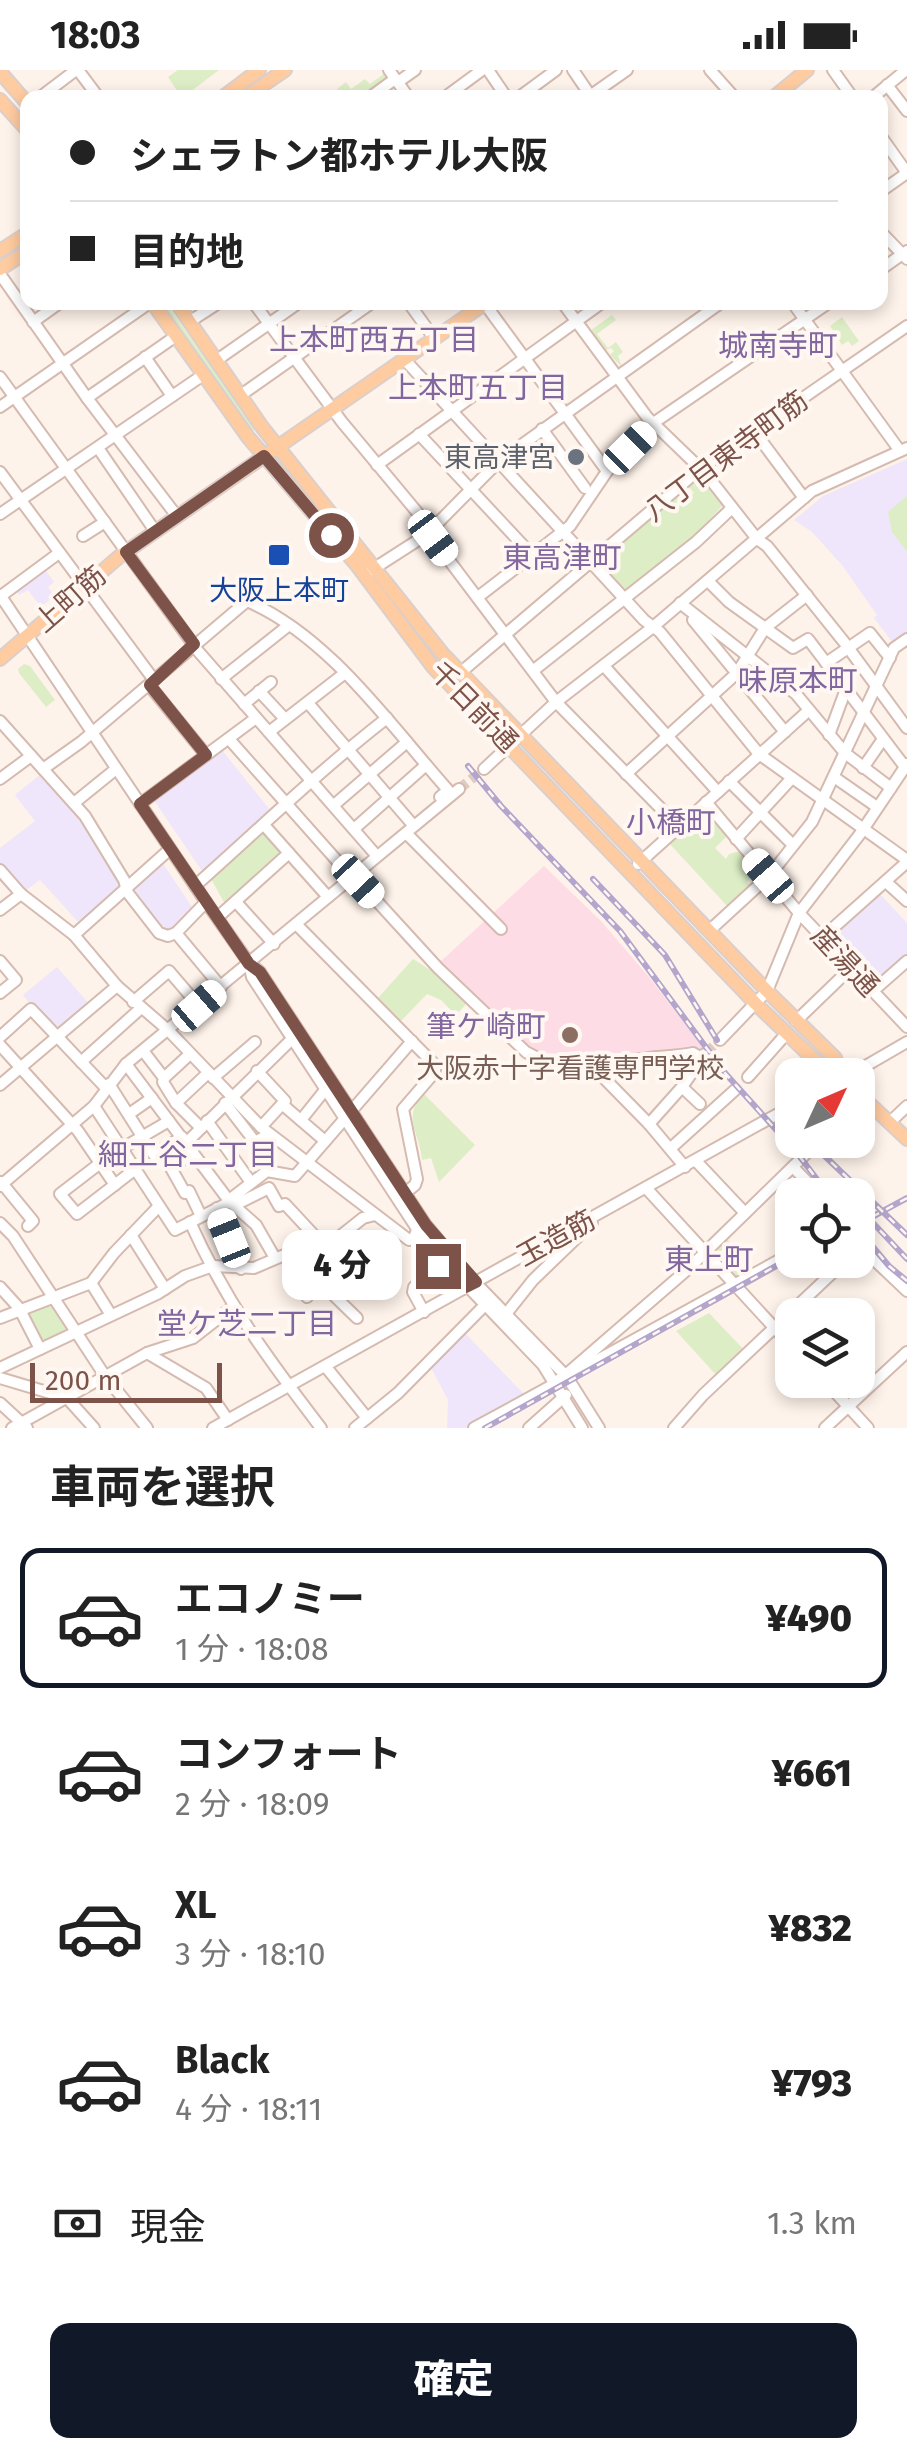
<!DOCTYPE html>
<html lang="ja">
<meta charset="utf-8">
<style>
:root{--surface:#fff;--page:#f6f6f6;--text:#222;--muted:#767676;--line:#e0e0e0;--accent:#111827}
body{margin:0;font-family:"Fira Sans","Noto Sans JP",sans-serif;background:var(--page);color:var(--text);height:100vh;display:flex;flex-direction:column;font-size:38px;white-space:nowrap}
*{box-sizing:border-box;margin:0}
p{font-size:32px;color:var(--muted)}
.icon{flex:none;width:55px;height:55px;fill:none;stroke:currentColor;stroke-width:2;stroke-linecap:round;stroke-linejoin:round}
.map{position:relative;height:1358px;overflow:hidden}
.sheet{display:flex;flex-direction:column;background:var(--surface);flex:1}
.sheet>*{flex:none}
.guide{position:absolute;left:20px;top:20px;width:868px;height:220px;border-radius:20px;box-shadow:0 5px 15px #0003;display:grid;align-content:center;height:220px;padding:0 50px;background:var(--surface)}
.needle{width:65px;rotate:46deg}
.tools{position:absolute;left:775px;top:988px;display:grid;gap:20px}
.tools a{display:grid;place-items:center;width:100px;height:100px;border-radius:20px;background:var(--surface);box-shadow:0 5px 15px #0003;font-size:50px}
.scale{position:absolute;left:30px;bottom:25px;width:192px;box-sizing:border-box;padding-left:10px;border:5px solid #7d5349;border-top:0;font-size:28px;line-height:35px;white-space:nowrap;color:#7d5349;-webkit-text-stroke:8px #fff8f2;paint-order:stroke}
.end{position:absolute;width:45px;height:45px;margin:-22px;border:12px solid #7d5349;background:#fff;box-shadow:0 0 0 5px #fff}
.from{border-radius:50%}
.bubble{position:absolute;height:70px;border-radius:20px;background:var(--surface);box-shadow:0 5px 15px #0003;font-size:32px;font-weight:800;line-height:70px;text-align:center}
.car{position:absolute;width:30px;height:60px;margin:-30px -15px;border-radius:12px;box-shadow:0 0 8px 2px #0007;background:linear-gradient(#fff 24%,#345 0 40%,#fff 0 76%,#345 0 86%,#fff 0)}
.guide b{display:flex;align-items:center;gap:35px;height:95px;font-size:38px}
.guide b+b{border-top:2px solid var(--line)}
.guide i{width:25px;height:25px;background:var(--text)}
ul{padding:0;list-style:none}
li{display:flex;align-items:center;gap:30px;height:140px;margin:0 20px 15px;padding:0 30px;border:5px solid transparent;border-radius:20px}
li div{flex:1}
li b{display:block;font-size:38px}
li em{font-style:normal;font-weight:800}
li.current{border-color:var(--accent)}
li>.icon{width:90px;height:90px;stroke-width:1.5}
h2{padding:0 50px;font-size:45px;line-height:120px}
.pay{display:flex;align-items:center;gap:25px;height:110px;padding:0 50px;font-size:38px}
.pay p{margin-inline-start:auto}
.action{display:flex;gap:20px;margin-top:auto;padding:20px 50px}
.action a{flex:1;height:115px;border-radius:20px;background:var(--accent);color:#fff;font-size:40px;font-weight:800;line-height:115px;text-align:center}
.status{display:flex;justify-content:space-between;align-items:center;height:70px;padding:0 50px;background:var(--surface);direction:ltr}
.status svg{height:28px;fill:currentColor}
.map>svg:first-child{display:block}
.education{fill:#f0e6fb}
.medical{fill:#fddce6}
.green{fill:#ddeec6}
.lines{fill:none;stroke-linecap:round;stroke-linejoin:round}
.minor-tunnel{stroke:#decbc2;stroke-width:10;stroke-dasharray:10 5;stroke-linecap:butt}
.minor-casing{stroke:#d5bab0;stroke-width:14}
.major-casing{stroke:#dbcfcc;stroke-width:16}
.minor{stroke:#fff;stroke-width:10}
.major{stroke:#ffcba0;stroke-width:12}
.rail-casing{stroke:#b3a5cb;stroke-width:6}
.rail{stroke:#fff8f2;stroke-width:2.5;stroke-dasharray:8;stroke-linecap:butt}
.route{stroke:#7d5349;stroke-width:12}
.worship-dot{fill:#6b7280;stroke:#fff8f2;stroke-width:4}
.transit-dot{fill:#1a4fb4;stroke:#fff8f2;stroke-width:4}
.education-dot{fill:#8d6e63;stroke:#fff8f2;stroke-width:4}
.labels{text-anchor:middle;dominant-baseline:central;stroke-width:8;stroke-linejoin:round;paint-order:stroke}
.street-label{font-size:28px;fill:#7d5349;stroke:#fff8f2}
.worship-label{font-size:28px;fill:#5b616d;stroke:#fff8f2;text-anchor:end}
.transit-label{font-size:28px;fill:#164399;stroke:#fff8f2}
.education-label{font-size:28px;fill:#785e54;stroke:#fff8f2}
.neighbourhood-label{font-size:30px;fill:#82669f;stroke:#fff8f2}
</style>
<div class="status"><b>18:03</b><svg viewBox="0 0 49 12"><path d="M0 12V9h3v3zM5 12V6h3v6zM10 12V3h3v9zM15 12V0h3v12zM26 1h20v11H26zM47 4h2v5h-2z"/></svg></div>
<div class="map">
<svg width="907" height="1358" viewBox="0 0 907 1358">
<rect width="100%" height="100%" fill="#fef3ea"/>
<g class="education">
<polygon points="907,389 907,562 893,573 874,548 877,545 842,495 812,462 794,450 823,426"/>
<polygon points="44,498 54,512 48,517 54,526 41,537 28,520 19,525 15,519"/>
<polygon points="221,679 271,741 207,800 202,801 155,732 156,727"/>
<polygon points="42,703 83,749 120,812 119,816 79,853 40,810 25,821 0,795 0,778 35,751 15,725"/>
<polygon points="162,792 192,837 193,841 173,861 162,861 131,821 131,818"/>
<polygon points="879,823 907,853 907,885 872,913 831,865"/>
<polygon points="57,897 90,935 56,965 23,925"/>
<polygon points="463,1261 525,1325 466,1358 447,1358 448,1330 430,1296"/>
</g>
<polygon class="medical" points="544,796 601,851 649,907 703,978 699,982 644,981 605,1000 589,992 545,985 530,977 440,892"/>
<g class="green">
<polygon points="178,0 219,0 182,28 168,7"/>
<polygon points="385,3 388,8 362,27 344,27 337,19 346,12 351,19 365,9 370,14"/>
<polygon points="162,233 166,233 255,359 252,361"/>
<polygon points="612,245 616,250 597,264 608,278 616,272 623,282 618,286 622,297 610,285 614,281 611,278 606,280 591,260"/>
<polygon points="842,247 859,271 852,276 848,271 842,275 830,256"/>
<polygon points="699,409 703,409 723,435 698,462 629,519 623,520 602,497 604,487 677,427 682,433 694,423 689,417"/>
<polygon points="907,426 907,482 892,462 888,442"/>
<polygon points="24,594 30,596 55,630 46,637 19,603 18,599"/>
<polygon points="703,741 708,741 728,765 715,778 726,789 729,784 744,780 760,800 763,809 751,807 747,812 752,817 729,838 668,772"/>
<polygon points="261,762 267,763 283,781 281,786 225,834 210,807"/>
<polygon points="413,889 435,903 466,934 456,945 441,930 427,924 401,951 378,928"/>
<path d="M424,1024L475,1075L439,1112L431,1088L422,1090C420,1063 401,1046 424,1024Z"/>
<polygon points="725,1167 755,1199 735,1210 709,1181"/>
<polygon points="52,1235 70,1258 69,1262 43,1274 26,1244"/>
<polygon points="709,1243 746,1282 718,1307 676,1261"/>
</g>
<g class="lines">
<g class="minor-tunnel">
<polyline points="459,719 484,699"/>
<polyline points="706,983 720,970"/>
</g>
<defs>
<g id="minor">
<polyline points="78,0 99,28"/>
<polyline points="389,0 409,28"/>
<polyline points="488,0 507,28"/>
<polyline points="573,0 590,25"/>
<polyline points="710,0 735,28"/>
<polyline points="833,0 853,28"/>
<polyline points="398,12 415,0"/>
<polyline points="887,15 907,41"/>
<polyline points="39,28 76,0"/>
<polyline points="369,28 395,9"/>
<polyline points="444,28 482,0"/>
<polyline points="518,28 556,0"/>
<polyline points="587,28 627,0"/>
<polyline points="872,28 906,0"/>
<polyline points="880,65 907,103"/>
<polyline points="880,122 907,103"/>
<polyline points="880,161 907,189"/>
<polyline points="880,200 907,181"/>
<polyline points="0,204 87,328 176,445"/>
<polyline points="253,232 342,352 427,454 433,469 556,632 679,757"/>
<polyline points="408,232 434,268"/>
<polyline points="562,232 647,347 706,404 757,469 767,476 844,572 907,658"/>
<polyline points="792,232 900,381"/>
<polyline points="485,234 607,401"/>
<polyline points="33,252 61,232"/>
<polyline points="189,252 220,232"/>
<polyline points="145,287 172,326"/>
<polyline points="217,290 300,232"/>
<polyline points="405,290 644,550 660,562 759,684 907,790"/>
<polyline points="0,307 198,581 376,785"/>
<polyline points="241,325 373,232"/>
<polyline points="87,328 176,266"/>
<polyline points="0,337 151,232"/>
<polyline points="542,359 585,418"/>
<polyline points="754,361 804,428"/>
<polyline points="419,364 532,485"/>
<polyline points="98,378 155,461"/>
<polyline points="377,395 603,232"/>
<polyline points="0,402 154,610"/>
<polyline points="0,444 203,305"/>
<polyline points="83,466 105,452"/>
<polyline points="370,501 426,465 499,391 722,232"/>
<polyline points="708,511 729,532 793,578 808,569 905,697"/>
<polyline points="0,525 206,832 249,893 260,902 426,1155 465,1202 567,1307 599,1358"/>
<polyline points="1,526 59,483"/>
<polyline points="478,527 570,456 610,397 652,354 830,232"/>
<polyline points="680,533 796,624 845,683 891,718"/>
<polyline points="693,550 785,662"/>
<polyline points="826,593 870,563 890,588"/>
<polyline points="604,596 718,722"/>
<polyline points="534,600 696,472 732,438"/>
<polyline points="460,603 700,399 907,256"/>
<polyline points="221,609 289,555"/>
<polyline points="149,615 206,685"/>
<polyline points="259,621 285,649"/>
<polyline points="308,633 413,755"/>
<polyline points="244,634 271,612"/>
<polyline points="0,651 85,746 124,810 128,823 159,863 168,866 176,863 206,832"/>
<polyline points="269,662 345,603"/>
<polyline points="829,665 846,619"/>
<polyline points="229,669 347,802 353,805 438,898 526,982 545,992 588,997 598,1002 649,1054 685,1097"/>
<polyline points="863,698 883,669"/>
<path d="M43,699L81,672L247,531C329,566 390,655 448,720L440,727"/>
<polyline points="484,699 556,632 653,557 812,421 907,378"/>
<polyline points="626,704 737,603 765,558 807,525"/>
<polyline points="834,707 877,737"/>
<polyline points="0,709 31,686"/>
<polyline points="729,711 793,775"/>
<polyline points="706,732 799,843 907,957"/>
<polyline points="74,733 116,699"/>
<polyline points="140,734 256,648"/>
<polyline points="334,735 407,672"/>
<polyline points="264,755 328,827"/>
<polyline points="354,759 426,695"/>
<polyline points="409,766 501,859"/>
<polyline points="736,769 792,708"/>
<polyline points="638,794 808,641"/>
<polyline points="0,800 21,824 74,865 117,916 169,961 261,1057 409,1170 414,1168 417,1160"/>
<polyline points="886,812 907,831"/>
<path d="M195,816C259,759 319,701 387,648"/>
<polyline points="236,832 274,874"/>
<polyline points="0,840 21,824"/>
<polyline points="218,847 289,783"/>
<polyline points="297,855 436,996 434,1003 403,1039 417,1109 415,1115 405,1123"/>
<polyline points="710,860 769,806 812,752 894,578 907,569"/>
<polyline points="176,863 221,917"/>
<polyline points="74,865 170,779"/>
<polyline points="823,867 907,792"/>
<polyline points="0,891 16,910 0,923"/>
<polyline points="249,894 252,907 427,1174 543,1295 582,1358"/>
<polyline points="873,921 907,891"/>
<polyline points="133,932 169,901 199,936"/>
<polyline points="796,951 852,897"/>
<polyline points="0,967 31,939 106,1018"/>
<polyline points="720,970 767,921 799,843 860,764 907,694"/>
<polyline points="0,975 78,1061 115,1115"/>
<polyline points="144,982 164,1008 163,1012 176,1033 201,1058"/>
<polyline points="81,992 140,939"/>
<polyline points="126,994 230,1132 256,1155 275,1188"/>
<polyline points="257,1001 285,1031 261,1057"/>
<polyline points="850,1005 907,972"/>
<polyline points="748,1007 787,963"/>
<polyline points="164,1008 190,984"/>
<polyline points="213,1008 255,972"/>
<path d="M606,1008C630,981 661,990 693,983L701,988"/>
<polyline points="109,1014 154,1085 182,1067"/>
<polyline points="0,1015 117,916"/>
<polyline points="682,1017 700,1034"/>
<polyline points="176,1033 208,1003"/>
<polyline points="225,1033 255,1072 266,1066"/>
<polyline points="283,1035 325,1071"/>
<polyline points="94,1036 175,1160 230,1132"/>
<polyline points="129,1044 152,1028"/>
<polyline points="301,1050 325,1020"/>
<polyline points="207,1051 250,1111"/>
<polyline points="889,1053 907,1036"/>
<polyline points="649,1054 682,1017 705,984"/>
<polyline points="186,1073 292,969"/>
<polyline points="671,1078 735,1020"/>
<polyline points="121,1079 169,1051"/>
<polyline points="193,1083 171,1098 185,1123 189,1121 201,1146"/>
<polyline points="696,1091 745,1143"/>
<polyline points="99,1094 60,1124 77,1144 134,1100"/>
<polyline points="793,1097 820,1125"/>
<polyline points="267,1101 266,1066 269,1064"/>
<polyline points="1,1112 33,1151 28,1156"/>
<polyline points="0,1116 94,1036 126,994 459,719"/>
<polyline points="646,1118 792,1277"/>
<polyline points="229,1130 267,1101 295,1106 412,971"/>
<polyline points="235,1135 269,1118 279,1136 285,1134 324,1176"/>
<polyline points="217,1138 241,1199"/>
<path d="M190,1152C226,1232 268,1289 321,1358"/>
<polyline points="0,1153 13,1166 105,1306 147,1358"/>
<polyline points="131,1165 165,1219"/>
<polyline points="294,1182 307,1227 322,1206 333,1171 385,1220"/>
<polyline points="858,1186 868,1184 907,1221"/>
<polyline points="319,1211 357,1248"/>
<polyline points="91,1213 111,1245"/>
<polyline points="0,1217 19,1238 40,1279"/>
<polyline points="424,1242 413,1222 414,1217 443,1192"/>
<polyline points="506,1244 533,1210 592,1153"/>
<polyline points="0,1248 91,1213 114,1183 159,1136"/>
<polyline points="147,1283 206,1318 228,1350"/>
<polyline points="326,1297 367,1348"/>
<polyline points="0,1298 157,1224 185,1206 213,1196 254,1198 289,1183 329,1175 363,1148 375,1145"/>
<polyline points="574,1303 792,1183"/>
<polyline points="0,1308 67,1328 94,1358"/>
<polyline points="824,1310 868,1358"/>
<polyline points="0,1333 27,1358"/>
<polyline points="12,1358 147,1283 193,1268 234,1236"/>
<polyline points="213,1358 792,1036"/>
<polyline points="355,1358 398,1323 484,1236"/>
<polyline points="474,1358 551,1316 569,1302 688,1199 820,1070"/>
<polyline points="529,1358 566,1325"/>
<polyline points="674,1358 703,1325 846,1190"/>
<polyline points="825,1358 907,1282"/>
</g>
<g id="major">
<polyline points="0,2 28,34"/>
<polyline points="222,28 259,0"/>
<polyline points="244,28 285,0"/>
<polyline points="773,28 807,0"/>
<polyline points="0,30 28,61"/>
<polyline points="0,181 28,163"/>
<polyline points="0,199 28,181"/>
<polyline points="152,232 248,367 356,494 433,597 756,934 824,999 836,1005"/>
<polyline points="176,232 262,357 442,583 767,921 835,988 842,1005"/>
<polyline points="0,589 120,486 487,232"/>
<polyline points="858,1023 907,1069"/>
</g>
</defs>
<use href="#minor" class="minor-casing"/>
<use href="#major" class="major-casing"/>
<use href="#minor" class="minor"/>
<use href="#major" class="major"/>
<defs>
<g id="rail">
<polyline points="468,696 501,736 620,861 725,1003 797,1083 829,1125"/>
<polyline points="593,809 665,885 717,970"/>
<polyline points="808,1070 907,1165"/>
<polyline points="858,1137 907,1189"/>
<polyline points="872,1147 907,1128"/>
<polyline points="858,1159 889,1196 907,1211"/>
<polyline points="485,1358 792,1187"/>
</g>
</defs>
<use href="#rail" class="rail-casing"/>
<use href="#rail" class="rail"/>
</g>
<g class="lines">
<polyline class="route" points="331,465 264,386 126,482 194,574 150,615 206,685 140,734 249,894 260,902 426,1155 476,1212 466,1217 443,1192 438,1196"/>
</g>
<circle class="worship-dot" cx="576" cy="387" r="10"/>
<rect class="transit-dot" x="267" y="473" width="24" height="24" rx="5"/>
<circle class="education-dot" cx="570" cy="965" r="10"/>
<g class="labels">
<g class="street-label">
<text transform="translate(726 386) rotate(-37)">八丁目東寺町筋</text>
<text transform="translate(70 529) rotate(-41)">上町筋</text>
<text transform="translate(474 637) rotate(46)">千日前通</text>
<text transform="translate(845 891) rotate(47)">産湯通</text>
<text transform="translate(556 1168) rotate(-29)">玉造筋</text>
</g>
<g class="worship-label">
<text x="556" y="387">東高津宮</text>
</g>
<g class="transit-label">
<text x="279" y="520">大阪上本町</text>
</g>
<g class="education-label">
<text x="570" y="998">大阪赤十字看護専門学校</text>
</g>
<g class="neighbourhood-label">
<text x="374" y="270">上本町西五丁目</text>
<text x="778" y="276">城南寺町</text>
<text x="478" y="318">上本町五丁目</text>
<text x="562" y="488">東高津町</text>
<text x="798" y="611">味原本町</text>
<text x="671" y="753">小橋町</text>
<text x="486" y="957">筆ケ崎町</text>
<text x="188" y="1085">細工谷二丁目</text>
<text x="709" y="1190">東上町</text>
<text x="247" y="1254">堂ケ芝二丁目</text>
</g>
</g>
</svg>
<div class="tools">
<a><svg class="needle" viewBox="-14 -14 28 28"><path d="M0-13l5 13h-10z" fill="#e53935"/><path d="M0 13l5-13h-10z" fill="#767676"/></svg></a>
<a><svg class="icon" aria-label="locate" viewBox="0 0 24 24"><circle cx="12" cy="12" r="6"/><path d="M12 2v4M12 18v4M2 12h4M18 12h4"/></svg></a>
<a><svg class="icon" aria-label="layers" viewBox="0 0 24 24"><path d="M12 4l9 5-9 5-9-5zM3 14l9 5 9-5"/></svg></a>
</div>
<div class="scale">200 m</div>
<i class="end from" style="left:331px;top:465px"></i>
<i class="end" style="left:438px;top:1196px"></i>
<div class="bubble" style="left:282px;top:1160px;width:120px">4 分</div>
<i class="car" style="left:630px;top:378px;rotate:45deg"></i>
<i class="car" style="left:433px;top:468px;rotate:143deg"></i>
<i class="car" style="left:768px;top:806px;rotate:319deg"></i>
<i class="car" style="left:358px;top:811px;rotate:137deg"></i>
<i class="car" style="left:199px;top:936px;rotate:49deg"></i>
<i class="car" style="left:229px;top:1168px;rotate:338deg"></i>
<div class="guide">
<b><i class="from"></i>シェラトン都ホテル大阪</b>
<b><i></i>目的地</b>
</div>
</div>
<section class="sheet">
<h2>車両を選択</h2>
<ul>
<li class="current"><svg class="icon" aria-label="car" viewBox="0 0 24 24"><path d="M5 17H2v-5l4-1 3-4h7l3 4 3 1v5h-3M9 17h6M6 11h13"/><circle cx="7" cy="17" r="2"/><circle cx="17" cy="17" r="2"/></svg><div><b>エコノミー</b><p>1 分 · 18:08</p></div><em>¥490</em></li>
<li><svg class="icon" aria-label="car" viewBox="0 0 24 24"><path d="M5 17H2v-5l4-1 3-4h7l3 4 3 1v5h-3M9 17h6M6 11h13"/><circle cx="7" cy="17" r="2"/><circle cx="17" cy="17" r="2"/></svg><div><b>コンフォート</b><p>2 分 · 18:09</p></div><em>¥661</em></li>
<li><svg class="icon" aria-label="car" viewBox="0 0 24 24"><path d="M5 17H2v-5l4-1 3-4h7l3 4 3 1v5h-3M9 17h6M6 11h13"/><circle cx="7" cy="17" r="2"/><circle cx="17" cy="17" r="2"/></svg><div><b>XL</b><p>3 分 · 18:10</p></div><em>¥832</em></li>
<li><svg class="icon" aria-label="car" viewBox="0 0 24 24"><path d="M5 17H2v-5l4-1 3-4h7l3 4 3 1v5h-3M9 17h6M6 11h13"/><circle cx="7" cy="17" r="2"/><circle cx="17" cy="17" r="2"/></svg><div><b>Black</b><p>4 分 · 18:11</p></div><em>¥793</em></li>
</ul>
<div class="pay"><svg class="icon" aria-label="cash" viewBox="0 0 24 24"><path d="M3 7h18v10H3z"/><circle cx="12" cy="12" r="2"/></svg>現金<p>1.3 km</p></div>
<div class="action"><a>確定</a></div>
</section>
